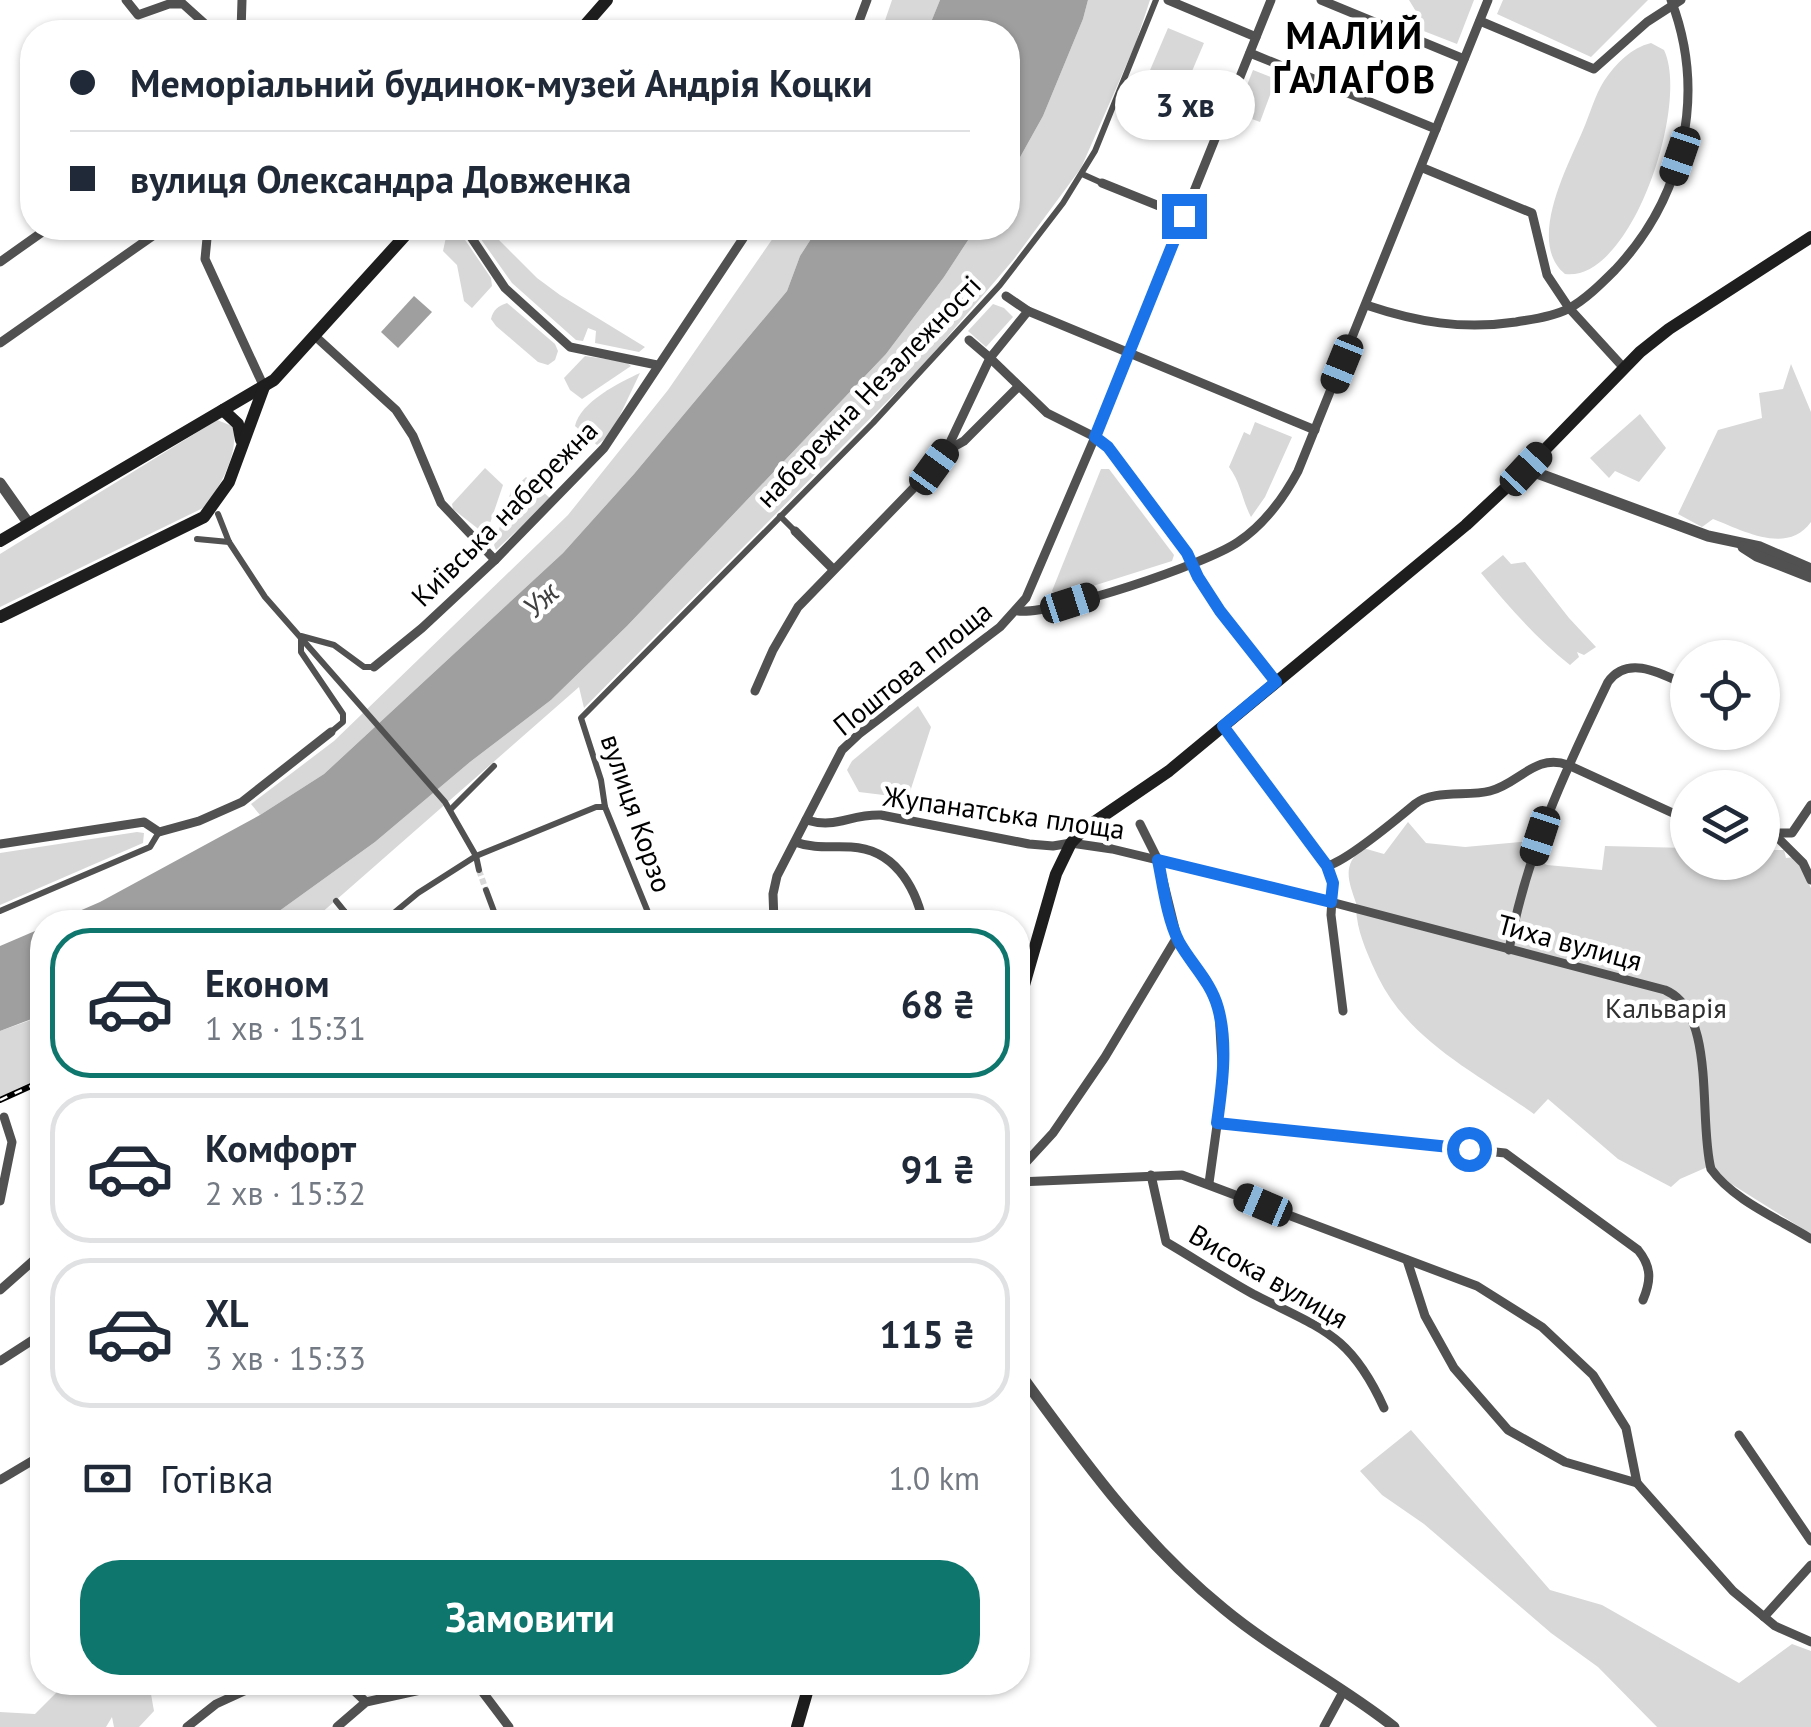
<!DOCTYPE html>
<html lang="uk">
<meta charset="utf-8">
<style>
:root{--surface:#fff;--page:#f2f2f3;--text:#1f2937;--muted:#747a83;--line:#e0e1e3;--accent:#0f766e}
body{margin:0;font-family:"PT Sans",sans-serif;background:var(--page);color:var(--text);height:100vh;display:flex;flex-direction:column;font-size:38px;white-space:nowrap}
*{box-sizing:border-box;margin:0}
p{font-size:32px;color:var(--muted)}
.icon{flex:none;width:55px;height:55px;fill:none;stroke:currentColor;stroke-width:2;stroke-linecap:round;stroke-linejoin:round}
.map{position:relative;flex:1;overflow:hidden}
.drawer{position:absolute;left:30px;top:910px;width:1000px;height:785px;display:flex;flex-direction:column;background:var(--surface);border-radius:40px;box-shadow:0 2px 8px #0004}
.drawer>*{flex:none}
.top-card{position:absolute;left:20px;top:20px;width:1000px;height:220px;border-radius:40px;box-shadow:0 2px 8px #0004;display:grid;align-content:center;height:220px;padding:0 50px;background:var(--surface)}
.fabs{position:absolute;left:1670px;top:640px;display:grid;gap:20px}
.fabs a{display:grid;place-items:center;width:110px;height:110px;border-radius:50%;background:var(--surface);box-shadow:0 2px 8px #0004;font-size:50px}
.end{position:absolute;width:45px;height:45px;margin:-22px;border:12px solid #1a73e8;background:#fff;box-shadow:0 0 0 5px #fff}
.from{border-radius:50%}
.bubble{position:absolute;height:70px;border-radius:35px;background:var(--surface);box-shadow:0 2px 8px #0004;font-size:32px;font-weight:700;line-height:70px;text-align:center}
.car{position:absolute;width:30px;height:60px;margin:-30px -15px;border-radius:12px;box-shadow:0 0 8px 2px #0007;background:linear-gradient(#222 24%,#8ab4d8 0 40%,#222 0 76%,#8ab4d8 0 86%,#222 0)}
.top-card b{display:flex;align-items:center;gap:35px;height:95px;font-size:38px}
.top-card b+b{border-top:2px solid var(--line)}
.top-card i{width:25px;height:25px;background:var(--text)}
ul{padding:18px 0 0;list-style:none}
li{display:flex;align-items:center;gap:30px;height:150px;margin:0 20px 15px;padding:0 30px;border:5px solid var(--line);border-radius:40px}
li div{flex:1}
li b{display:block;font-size:38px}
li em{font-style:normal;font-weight:700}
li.selected{border-color:var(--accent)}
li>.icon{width:90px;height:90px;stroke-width:1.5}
.pay{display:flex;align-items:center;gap:25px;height:110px;padding:0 50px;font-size:38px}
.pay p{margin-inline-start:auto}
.action{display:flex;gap:20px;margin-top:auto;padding:20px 50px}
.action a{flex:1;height:115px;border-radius:40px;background:var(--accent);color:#fff;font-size:40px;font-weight:700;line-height:115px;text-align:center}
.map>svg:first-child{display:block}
.green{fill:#d8d8d8}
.water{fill:#9f9f9f}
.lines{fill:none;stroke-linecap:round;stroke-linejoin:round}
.pedestrian-tunnel{stroke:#d9d9d9;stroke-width:6;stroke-dasharray:6 3;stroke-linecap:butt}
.pedestrian{stroke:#515151;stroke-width:6}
.minor{stroke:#515151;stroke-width:9}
.tertiary{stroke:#515151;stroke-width:11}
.secondary{stroke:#1e1e1e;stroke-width:12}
.rail-casing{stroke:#000;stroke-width:6}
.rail{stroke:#fff;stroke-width:2.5;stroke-dasharray:8;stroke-linecap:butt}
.route{stroke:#1a73e8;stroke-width:12}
.labels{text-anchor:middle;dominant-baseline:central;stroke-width:9;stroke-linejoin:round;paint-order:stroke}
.street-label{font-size:28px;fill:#000;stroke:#fff}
.park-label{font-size:28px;fill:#2f2f2f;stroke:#fff}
.water-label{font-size:30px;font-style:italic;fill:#404040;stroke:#fff}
.district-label{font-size:38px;font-weight:bold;letter-spacing:2.5px;fill:#000;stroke:#fff}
</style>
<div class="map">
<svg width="1811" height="1727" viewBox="0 0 1811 1727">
<rect width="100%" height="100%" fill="#fff"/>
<g class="green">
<polygon points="892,0 940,0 927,32 881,32"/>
<polygon points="1088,0 1150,0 1135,45 1081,168 1014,259 925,363 584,708 579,687 311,922 264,922 375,842 470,762 551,700 627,626 886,354 944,277 976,228 1008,228 1008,179 1043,116 1083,19"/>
<polygon points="1409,0 1474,0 1457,44 1421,30 1420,18"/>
<polygon points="1503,0 1648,0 1591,57 1497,14"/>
<polygon points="1168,28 1204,43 1178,104 1142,89"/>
<path d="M1651,43L1664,50C1690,104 1631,283 1565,274C1526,242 1568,166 1583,130C1590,114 1595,95 1604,81C1616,63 1631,48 1651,43Z"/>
<polygon points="1253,70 1276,79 1260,122 1236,113"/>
<polygon points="448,228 457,228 491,278 492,286 472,308 464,301 457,265 443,251"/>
<polygon points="473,228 487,228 537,278 560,295 645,347 639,352 595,343 596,331 588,328 583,341 576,340 512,283"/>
<polygon points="780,228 818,228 800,256 787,291 634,474 563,553 324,774 260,815 251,804 334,741 568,515 668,390"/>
<path d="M507,303L555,344L558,351L555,360L548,365L538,362L496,326L491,319C493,310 498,306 507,303Z"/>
<polygon points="993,304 1004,308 1013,317 986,347 968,331"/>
<polygon points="585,356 626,362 631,366 582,399 570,390 564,378"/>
<path d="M1791,364L1811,412V522C1787,555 1744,531 1713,519L1702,527L1678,514L1718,430L1762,418L1759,393L1783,389Z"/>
<path d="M640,373L611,434L597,445L575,426C580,402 620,382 640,373Z"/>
<polygon points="1640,414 1666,448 1639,482 1615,471 1609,478 1590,458"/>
<path d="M217,420L232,426C241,450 219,490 203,508L0,607V554Z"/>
<path d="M1255,422L1292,437L1265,497L1251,517C1242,500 1241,483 1229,467L1244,432L1250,435Z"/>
<polygon points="485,468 503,485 486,535 453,509 452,504"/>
<polygon points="1101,469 1109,469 1174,555 1172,561 1058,597 1052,591"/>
<polygon points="526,477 551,499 496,550 494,545 511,491"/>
<path d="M1503,555L1511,564L1525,562L1569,618L1596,647L1584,655L1577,652L1579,657L1570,665C1536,638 1508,606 1481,573Z"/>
<polygon points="918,706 931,727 908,798 859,792 847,770 852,761"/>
<path d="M1408,822L1426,843L1465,847L1532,841L1529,856L1547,865L1602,870L1605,846L1687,848L1688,862H1762L1763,850H1784L1786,858L1795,857L1811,888V1234L1725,1180L1712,1165L1680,1179L1671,1187L1618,1159L1548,1099L1534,1114C1477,1073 1410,1042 1378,977C1370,960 1359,936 1357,918C1356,915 1357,906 1356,903C1349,882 1341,865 1363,848L1384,854Z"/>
<polygon points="137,832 144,833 143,843 0,905 0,853"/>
<polygon points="42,1016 42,1077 0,1097 0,1031"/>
<polygon points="1411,1430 1550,1590 1602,1605 1739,1683 1792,1644 1811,1651 1811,1727 1657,1727 1598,1667 1551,1633 1424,1524 1382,1495 1360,1471"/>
<polygon points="67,1682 149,1683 154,1711 139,1727 114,1727 112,1717 106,1727 0,1727 0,1712 35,1714"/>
</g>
<g class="water">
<polygon points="940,0 1088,0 1083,19 1043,116 1008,179 1008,32 927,32"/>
<polygon points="818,228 976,228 944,277 886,354 627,626 551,700 470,762 375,842 264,922 54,922 100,902 260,815 324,774 563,553 634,474 787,291 800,256"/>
<polygon points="414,296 432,312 398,348 381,332"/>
<polygon points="42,928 42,1015 0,1031 0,946"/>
</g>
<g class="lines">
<polyline class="pedestrian-tunnel" points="479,870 486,890"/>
<g class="pedestrian">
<polyline points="1082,174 1102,183"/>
<polyline points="218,514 229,542 265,597 445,802 476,856 479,870"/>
<polyline points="780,516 795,531"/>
<polyline points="197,539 229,542"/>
<polyline points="331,732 343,722 343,714 301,652 301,636 334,645 364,667 374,667"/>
<polyline points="450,810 494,766"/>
<polyline points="486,890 498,922"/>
<polyline points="336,901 353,922"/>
<polyline points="0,911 150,847 159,832"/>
<polyline points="328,922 345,912"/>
<polyline points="383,922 418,893 476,856 596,807 605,807"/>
<polyline points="652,922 605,807 601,780 581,718 873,423 1000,285 1063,203 1095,151 1156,0"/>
<polyline points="752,922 761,917"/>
</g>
<g class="minor">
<polyline points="126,0 138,15 169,4 183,4 214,32"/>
<polyline points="1168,0 1256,37"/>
<polyline points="1321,0 1464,59"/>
<polyline points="1480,21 1594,69 1647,22 1681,0"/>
<polyline points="241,32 242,0"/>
<polyline points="385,32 388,29"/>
<polyline points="855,32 867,0"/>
<polyline points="1250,53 1436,129"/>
<polyline points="1423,168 1532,213 1547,275 1569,308 1623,367"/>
<polyline points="1102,183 1184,216"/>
<polyline points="208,228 205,259 264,387"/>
<polyline points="465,228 505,288 570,347 657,365"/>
<polyline points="0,262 48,228"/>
<path d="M1366,305C1417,322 1462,330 1516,322C1533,319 1552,317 1568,309C1585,300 1602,283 1615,270C1684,197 1707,94 1671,0"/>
<polyline points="1028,311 1315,430"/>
<polyline points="316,337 396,410 413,436 441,503 495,560"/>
<polyline points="969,340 990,358 1028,311 1006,296"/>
<polyline points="0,343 164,228"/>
<polyline points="946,451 964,441 1018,387"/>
<polyline points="795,531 833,569"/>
<path d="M1018,611C1055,615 1206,564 1238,542C1265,524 1283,499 1298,471L1488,0"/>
<polyline points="374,667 422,628 495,560 604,448 750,228"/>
<polyline points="755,691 773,650 798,607 934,467 946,451 990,358 1047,413 1095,437 1108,447 1187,553 1204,588 1220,611 1276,682"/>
<polyline points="1223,726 1327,866 1333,883 1331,915 1343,1011"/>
<path d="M806,820C837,829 849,814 881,815L1029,844L1053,846L1071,843L1112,849L1331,902L1665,990C1717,1012 1698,1120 1711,1169C1733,1200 1779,1219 1811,1239"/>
<polyline points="1140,824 1158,860 1177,937 1193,965 1205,978 1219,1011 1223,1082 1209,1183"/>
<polyline points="1762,833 1792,833 1811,805"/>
<polyline points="1774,834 1803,863 1811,880"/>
<path d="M795,842C814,849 831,846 851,847C893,849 915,885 923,922"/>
<polyline points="0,844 144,822 159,832 199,821 242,802 331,732"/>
<path d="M1327,866C1347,861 1397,819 1415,804C1433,789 1468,797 1490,791C1519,784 1535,753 1568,765L1688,820"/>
<polyline points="774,922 773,894 777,876 842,750 859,734 1000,627 1026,598 1095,437 1271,0"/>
<path d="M1509,950C1526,854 1566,769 1608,682C1628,654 1662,674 1688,686"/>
<path d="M1217,1123L1505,1153L1638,1250C1652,1267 1651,1281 1643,1300"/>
<polyline points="1018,1171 1053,1133 1105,1057 1177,937"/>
<path d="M1151,1175L1166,1242C1195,1259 1224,1278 1253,1294C1321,1329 1350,1333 1384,1408"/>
<polyline points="1018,1182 1182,1175 1477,1286 1542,1327 1593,1375 1626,1428 1637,1483"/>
<polyline points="0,1201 12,1142 4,1117"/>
<polyline points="1407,1260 1425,1316 1454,1368 1508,1430 1565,1462 1637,1483 1733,1591 1775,1626 1811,1642"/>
<polyline points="0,1290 42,1253"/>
<polyline points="0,1361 42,1334"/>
<polyline points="1739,1435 1811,1541"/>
<polyline points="0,1480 42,1455"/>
<polyline points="1764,1617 1811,1565"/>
<polyline points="345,1682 366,1702"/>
<polyline points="475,1682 509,1727"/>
<polyline points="187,1727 216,1704 264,1682"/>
<polyline points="337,1727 366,1702 425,1689 438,1682"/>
<polyline points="1324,1727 1343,1692"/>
</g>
<g class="tertiary">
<polyline points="1526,469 1708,536 1760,547 1811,569"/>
<polyline points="0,483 29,524"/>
<polyline points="1743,547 1757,556 1811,577"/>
<path d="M1018,1371C1081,1457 1140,1541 1224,1609C1277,1653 1340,1684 1394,1727"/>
</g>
<g class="secondary">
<polyline points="579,32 607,0"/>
<polyline points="223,410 238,424 241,440"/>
<polyline points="0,541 274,380 412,228"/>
<polyline points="0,617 204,517 229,482 264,387"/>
<polyline points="1018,1006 1056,874 1071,843 1084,829 1169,771 1466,525 1526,469 1640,352 1669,329 1811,237"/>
<polyline points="797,1727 810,1682"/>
</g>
<defs>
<polyline id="rail" points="0,1100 42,1081"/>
</defs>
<use href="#rail" class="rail-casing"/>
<use href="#rail" class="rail"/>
</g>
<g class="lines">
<path class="route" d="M1184,216L1095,437L1108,447L1187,553L1198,577L1220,611L1276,682L1223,726L1327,866L1333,883L1331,902L1158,860C1163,885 1167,918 1179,942C1192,965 1211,982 1218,1008C1228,1044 1222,1087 1217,1123L1469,1149"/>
</g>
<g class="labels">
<g class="street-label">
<text transform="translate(868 391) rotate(-46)">набережна Незалежності</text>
<text transform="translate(504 513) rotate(-45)">Київська набережна</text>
<text transform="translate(912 668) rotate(-39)">Поштова площа</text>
<text transform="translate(1004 812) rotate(8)">Жупанатська площа</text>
<text transform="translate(637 813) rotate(71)">вулиця Корзо</text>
<text transform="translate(1570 942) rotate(15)">Тиха вулиця</text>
<text transform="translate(1269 1276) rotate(30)">Висока вулиця</text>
</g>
<g class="park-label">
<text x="1666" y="1007">Кальварія</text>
</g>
<g class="water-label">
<text transform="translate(540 599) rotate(-43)">Уж</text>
</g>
<g class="district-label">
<text x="1355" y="34">МАЛИЙ<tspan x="1355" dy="44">ҐАЛАҐОВ</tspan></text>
</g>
</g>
</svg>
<div class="fabs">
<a><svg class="icon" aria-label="locate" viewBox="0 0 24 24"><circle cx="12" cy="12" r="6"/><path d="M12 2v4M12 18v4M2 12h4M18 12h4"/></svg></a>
<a><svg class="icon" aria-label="layers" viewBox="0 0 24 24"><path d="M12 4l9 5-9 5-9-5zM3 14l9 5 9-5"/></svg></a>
</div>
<i class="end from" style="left:1469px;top:1149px"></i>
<i class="end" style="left:1184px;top:216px"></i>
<div class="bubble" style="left:1115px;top:70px;width:140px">3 хв</div>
<i class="car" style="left:1680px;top:156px;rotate:199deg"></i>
<i class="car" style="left:1342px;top:364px;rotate:202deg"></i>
<i class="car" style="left:934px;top:467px;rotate:36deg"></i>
<i class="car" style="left:1526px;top:469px;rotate:43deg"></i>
<i class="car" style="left:1070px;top:603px;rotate:72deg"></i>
<i class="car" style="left:1540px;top:836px;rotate:198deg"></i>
<i class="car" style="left:1263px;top:1205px;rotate:293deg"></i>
<div class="top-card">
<b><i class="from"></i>Меморіальний будинок-музей Андрія Коцки</b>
<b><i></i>вулиця Олександра Довженка</b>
</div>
<section class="drawer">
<ul>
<li class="selected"><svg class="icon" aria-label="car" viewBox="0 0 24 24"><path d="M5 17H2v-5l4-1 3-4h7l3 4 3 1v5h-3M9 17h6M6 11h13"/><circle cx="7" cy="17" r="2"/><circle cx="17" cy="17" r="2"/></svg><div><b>Економ</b><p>1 хв · 15:31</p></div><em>68 ₴</em></li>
<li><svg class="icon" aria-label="car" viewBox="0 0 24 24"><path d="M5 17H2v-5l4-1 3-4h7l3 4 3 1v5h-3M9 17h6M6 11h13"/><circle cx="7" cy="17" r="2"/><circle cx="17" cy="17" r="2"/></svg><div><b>Комфорт</b><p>2 хв · 15:32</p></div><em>91 ₴</em></li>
<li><svg class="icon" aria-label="car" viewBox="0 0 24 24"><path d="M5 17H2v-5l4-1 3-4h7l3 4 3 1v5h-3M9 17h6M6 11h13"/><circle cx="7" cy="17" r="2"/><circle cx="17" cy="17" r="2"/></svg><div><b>XL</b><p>3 хв · 15:33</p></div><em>115 ₴</em></li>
</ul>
<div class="pay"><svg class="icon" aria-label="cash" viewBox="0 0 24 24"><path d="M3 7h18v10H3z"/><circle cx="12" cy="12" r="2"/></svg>Готівка<p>1.0 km</p></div>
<div class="action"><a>Замовити</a></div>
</section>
</div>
